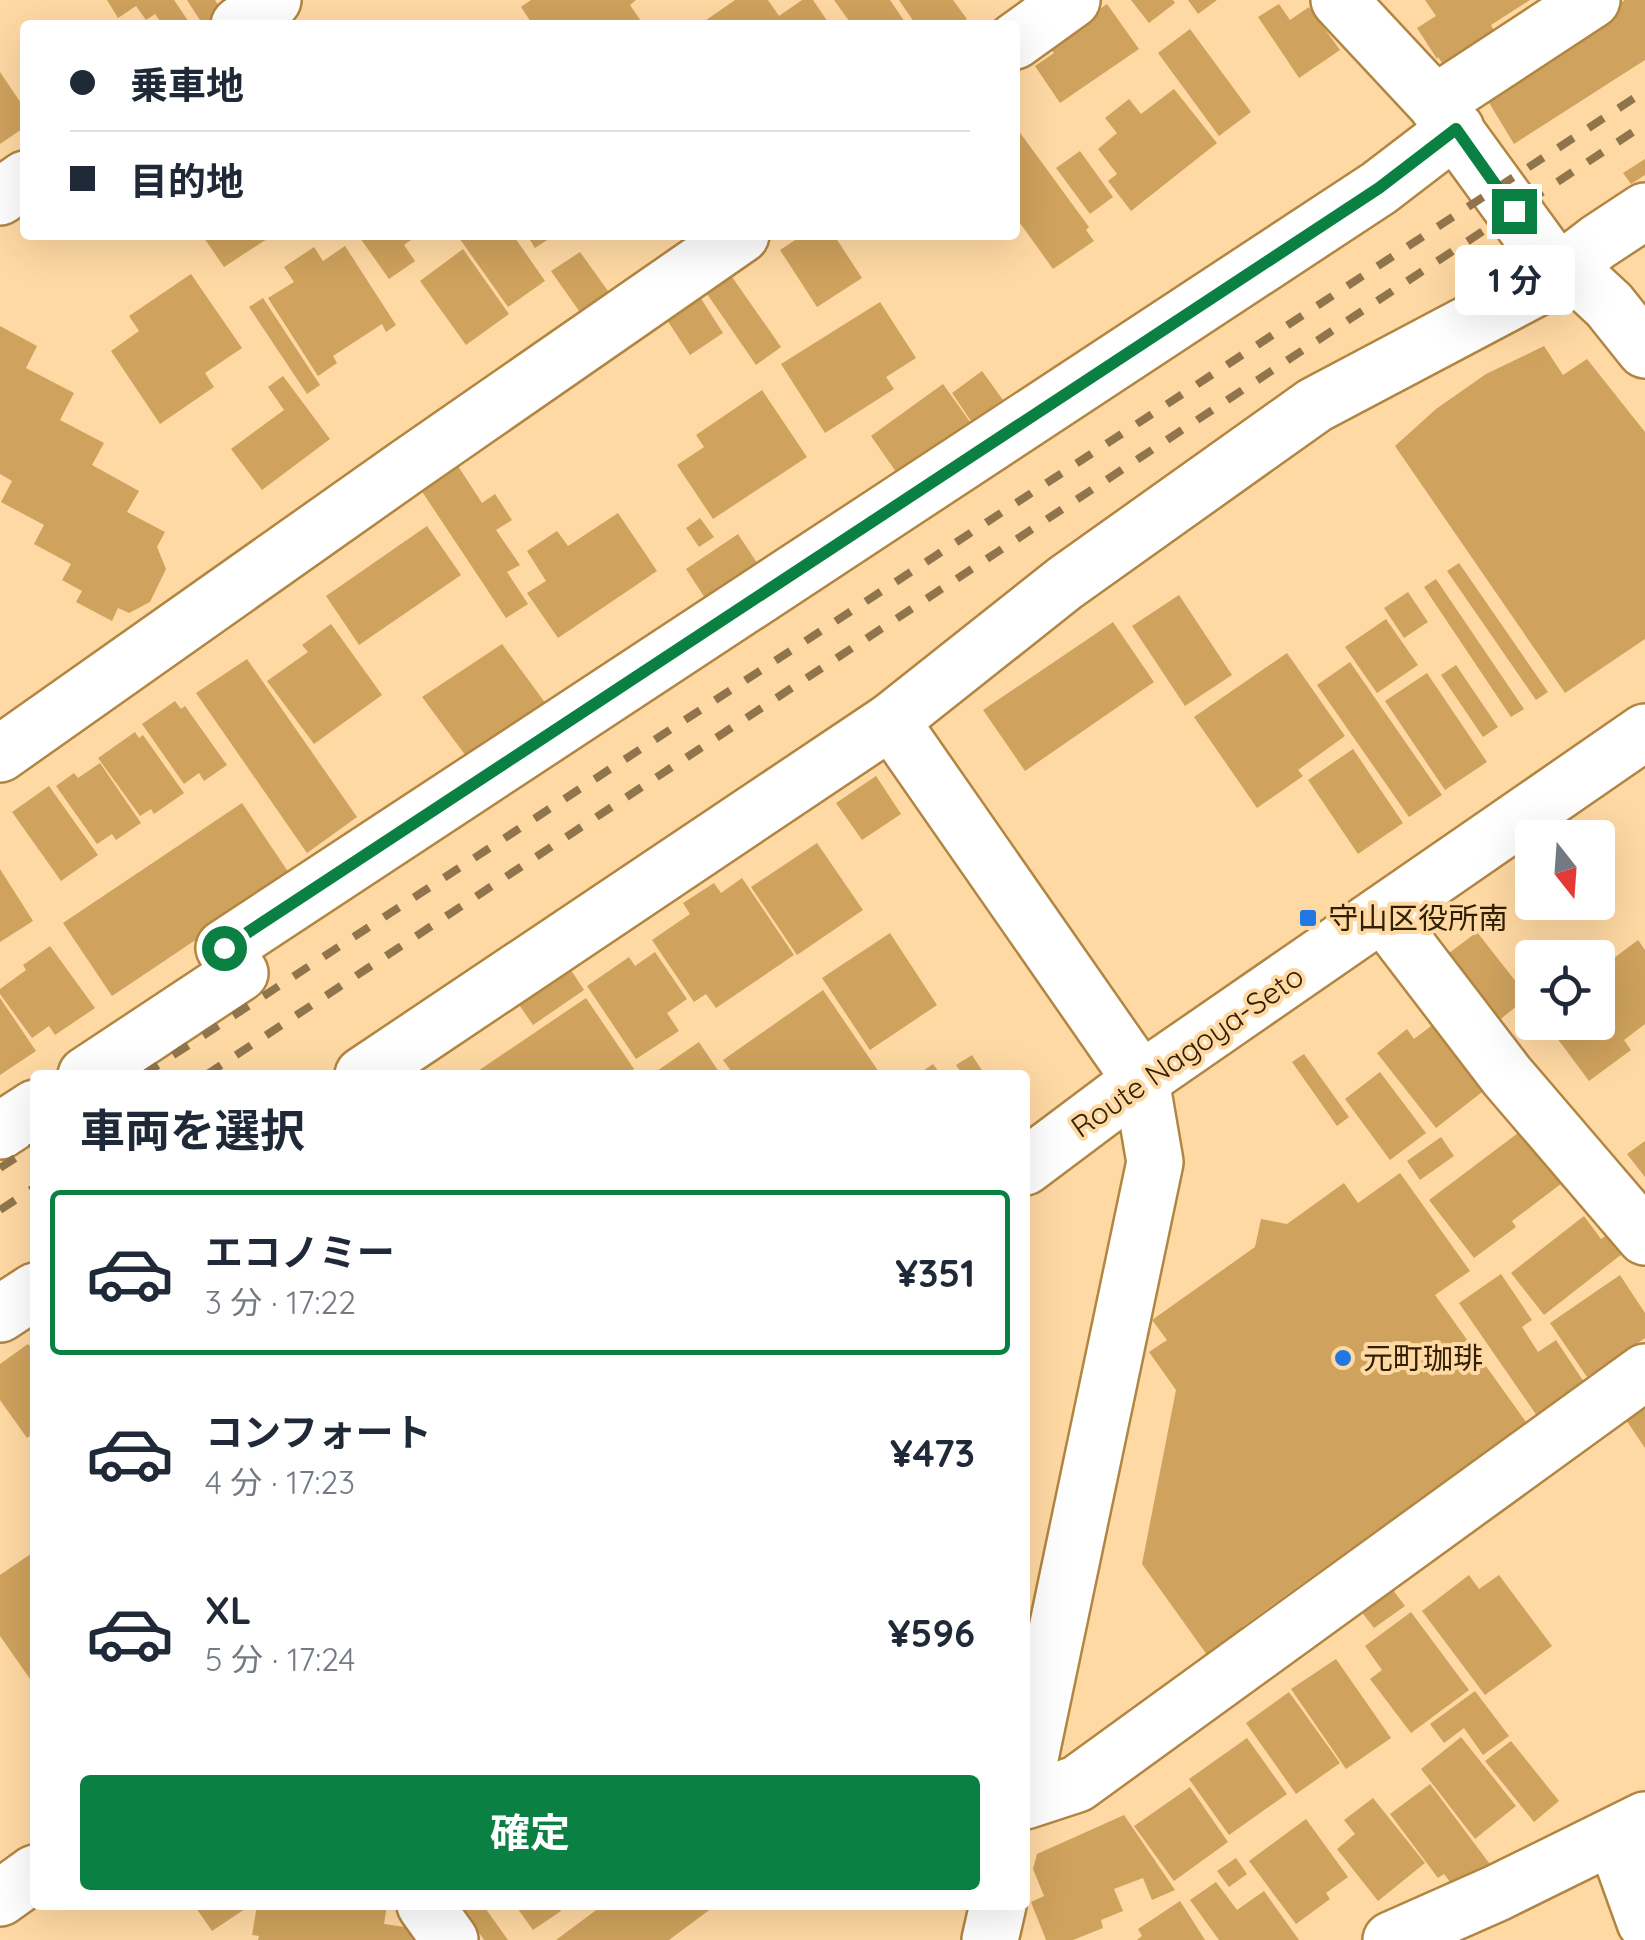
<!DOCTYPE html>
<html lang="ja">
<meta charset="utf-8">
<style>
:root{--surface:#fff;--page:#f2f2f3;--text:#1f2937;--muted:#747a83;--line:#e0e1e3;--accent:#0b8043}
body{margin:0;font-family:Quicksand,"Noto Sans JP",sans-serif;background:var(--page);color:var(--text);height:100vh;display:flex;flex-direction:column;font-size:38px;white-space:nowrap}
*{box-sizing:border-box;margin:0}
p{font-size:32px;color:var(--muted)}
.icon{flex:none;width:55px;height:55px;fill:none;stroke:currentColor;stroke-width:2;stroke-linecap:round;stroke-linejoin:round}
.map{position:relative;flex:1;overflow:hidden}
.drawer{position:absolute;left:30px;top:1070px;width:1000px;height:840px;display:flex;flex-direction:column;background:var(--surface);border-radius:10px;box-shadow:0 10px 40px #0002}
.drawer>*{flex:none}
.banner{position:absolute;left:20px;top:20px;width:1000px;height:220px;border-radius:10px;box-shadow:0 10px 40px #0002;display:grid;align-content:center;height:220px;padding:0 50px;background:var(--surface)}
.needle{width:65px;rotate:163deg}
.fabs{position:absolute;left:1515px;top:820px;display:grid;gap:20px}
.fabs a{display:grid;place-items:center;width:100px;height:100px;border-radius:10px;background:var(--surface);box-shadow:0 10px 40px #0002;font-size:50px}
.end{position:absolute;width:45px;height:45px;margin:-22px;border:12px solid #0b8043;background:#fff;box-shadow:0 0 0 5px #fff}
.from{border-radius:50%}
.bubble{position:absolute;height:70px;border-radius:10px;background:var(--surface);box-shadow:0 10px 40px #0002;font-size:32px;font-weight:700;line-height:70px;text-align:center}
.banner b{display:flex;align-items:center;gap:35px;height:95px;font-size:38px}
.banner b+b{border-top:2px solid var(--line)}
.banner i{width:25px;height:25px;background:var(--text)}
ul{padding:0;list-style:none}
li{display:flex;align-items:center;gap:30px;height:165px;margin:0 20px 15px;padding:0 30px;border:5px solid transparent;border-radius:10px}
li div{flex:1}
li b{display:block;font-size:38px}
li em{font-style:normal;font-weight:700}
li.current{border-color:var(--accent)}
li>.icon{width:90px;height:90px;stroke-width:1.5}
h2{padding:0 50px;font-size:45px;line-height:120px}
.primary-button{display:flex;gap:20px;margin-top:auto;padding:20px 50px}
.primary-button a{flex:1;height:115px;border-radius:10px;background:var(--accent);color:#fff;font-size:40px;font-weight:700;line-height:115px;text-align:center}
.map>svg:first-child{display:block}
.building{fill:#cfa25d}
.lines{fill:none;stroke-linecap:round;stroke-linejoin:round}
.street-casing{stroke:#b28641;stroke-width:60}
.primary-casing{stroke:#b28641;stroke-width:60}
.street{stroke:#fff;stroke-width:55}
.primary{stroke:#fff;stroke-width:55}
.rail{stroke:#90754c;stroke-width:8;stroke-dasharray:18 18;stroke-linecap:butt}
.route{stroke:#0b8043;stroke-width:12}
.poi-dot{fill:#2278e2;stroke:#ffd9a3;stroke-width:4}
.labels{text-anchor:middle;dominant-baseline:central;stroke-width:8;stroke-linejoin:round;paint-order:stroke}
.poi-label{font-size:30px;fill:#301f02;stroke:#ffd9a3;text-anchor:start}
.street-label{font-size:30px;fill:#301f02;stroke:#ffd9a3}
</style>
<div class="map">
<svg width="1645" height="1940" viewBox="0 0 1645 1940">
<rect width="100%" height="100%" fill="#ffd9a3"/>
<g class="building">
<polygon points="107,0 174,0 191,25 163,25 155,14 146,20 136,6 118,18"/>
<polygon points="187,0 215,0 226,17 212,25 203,25"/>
<polygon points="531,0 636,0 630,5 641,21 635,25 533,25 521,7"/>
<polygon points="735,0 768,0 779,16 802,0 813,0 830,25 699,25"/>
<polygon points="834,0 890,0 907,25 852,25"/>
<polygon points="899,0 953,0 967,19 958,25 916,25"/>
<polygon points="1131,0 1173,0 1175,3 1149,23"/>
<polygon points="1188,0 1217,0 1198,14"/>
<polygon points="1425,0 1530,0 1491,25 1498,37 1454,65 1442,63 1438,57 1437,59 1417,28 1436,16"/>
<polygon points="1625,0 1645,0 1645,60 1514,144 1488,101 1512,73"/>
<polygon points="1107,4 1139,49 1060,103 1035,66 1054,53 1048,45"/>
<polygon points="1279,4 1290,20 1309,7 1340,50 1299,78 1258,17"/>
<polygon points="1190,29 1251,112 1219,136 1158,53"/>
<polygon points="0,72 25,109 25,127 0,144"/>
<polygon points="1174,89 1217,143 1131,211 1108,181 1117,174 1098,149 1117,133 1105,118 1129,99 1141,114"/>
<polygon points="1015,126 1089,227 1086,230 1094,241 1053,269 1015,216"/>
<polygon points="1080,151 1113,197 1090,214 1056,168"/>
<polygon points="1645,159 1645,175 1631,184 1623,173"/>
<polygon points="202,235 273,235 224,267"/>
<polygon points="358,235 418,235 404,245 415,261 389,279"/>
<polygon points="457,235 513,235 545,281 508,307"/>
<polygon points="527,235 555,235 535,248"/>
<polygon points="803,235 834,235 862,278 817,307 780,250"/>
<polygon points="345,246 396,325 386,332 382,324 333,356 337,363 318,376 268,298 294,282 284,267 314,247 323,261"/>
<polygon points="463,249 509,314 466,345 420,281"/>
<polygon points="580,252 613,298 584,318 551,271"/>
<polygon points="191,274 242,348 205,373 214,387 160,424 111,351 139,331 129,316"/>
<polygon points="730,274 781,347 756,365 705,291"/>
<polygon points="700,297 723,333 690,355 667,320"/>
<polygon points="263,298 320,385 307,394 249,307"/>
<polygon points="880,302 916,358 886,377 894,389 825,433 781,364"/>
<polygon points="0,326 37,346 26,368 74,393 60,420 104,443 92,465 139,491 127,512 165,532 157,547 166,569 150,602 129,613 118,608 112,621 76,602 82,591 62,580 71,564 34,544 44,525 1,502 12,481 0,474"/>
<polygon points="1544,346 1563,375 1587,359 1645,432 1645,639 1565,693 1395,446 1436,409 1486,374"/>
<polygon points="982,371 1003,400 1001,401 1006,410 973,424 952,393"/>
<polygon points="283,376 330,439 262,490 231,449 284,410 268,387"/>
<polygon points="943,384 973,426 901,479 871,436"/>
<polygon points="762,390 807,457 713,519 677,465 704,447 696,435"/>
<polygon points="456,463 482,503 495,494 512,520 496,530 520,565 507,572 528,604 506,618 419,487"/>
<polygon points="618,513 657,571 558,638 527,593 546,581 527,551 557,531 568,546"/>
<polygon points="700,518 714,537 699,547 686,528"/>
<polygon points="427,526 461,575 359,645 326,596"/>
<polygon points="738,534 761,569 709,604 686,569"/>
<polygon points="1459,563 1548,692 1536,700 1447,571"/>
<polygon points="1436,579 1524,709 1511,717 1424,587"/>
<polygon points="1408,592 1428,622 1404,638 1384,608"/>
<polygon points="1179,595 1232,675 1185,706 1132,626"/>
<polygon points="1386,619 1418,665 1377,693 1345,647"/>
<polygon points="1113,622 1154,682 1025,771 983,710"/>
<polygon points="331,624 382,695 314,744 267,681 308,652 302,645"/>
<polygon points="502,644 549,708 469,760 422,697"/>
<polygon points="1287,653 1345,736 1298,770 1303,776 1257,808 1194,717"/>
<polygon points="247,659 357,817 307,853 196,693"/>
<polygon points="1350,662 1442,795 1409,817 1317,685"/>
<polygon points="1456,665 1498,727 1483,737 1441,675"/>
<polygon points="1427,673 1487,762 1445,790 1385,701"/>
<polygon points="175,701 181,709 185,706 227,765 204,781 199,773 184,784 142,724"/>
<polygon points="135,732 139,738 143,735 184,793 154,814 151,809 140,816 98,758"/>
<polygon points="1353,749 1403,823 1358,854 1308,780"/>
<polygon points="100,763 141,823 116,840 112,834 97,844 56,786 74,773 78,778"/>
<polygon points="876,776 901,814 862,840 836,803"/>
<polygon points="49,786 98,855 61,881 12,812"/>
<polygon points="242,803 291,876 112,996 63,923"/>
<polygon points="817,843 863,910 797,955 751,887"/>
<polygon points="0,869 33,921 0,942"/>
<polygon points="742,878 794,955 716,1008 706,994 694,1002 652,940 690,914 683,903 714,883 721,893"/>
<polygon points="1477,932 1528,997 1492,1026 1441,959"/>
<polygon points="890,933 937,1005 870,1050 822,978"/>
<polygon points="1638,940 1645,950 1645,1024 1624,1040 1631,1050 1589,1081 1545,1022 1598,1022 1598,970"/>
<polygon points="50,946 95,1008 55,1035 49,1026 32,1038 0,994 0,989 26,970 23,965"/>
<polygon points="655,952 687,999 667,1013 679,1031 636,1059 587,986 629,957 635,966"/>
<polygon points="567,964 584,990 533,1025 515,999"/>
<polygon points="823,990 879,1072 874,1075 734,1075 723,1060"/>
<polygon points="0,998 36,1051 0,1075"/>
<polygon points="586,998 634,1069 624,1075 472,1075"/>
<polygon points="1435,1023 1486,1089 1436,1128 1377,1053 1407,1029 1414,1039"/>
<polygon points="699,1042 721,1075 651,1075"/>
<polygon points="1304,1054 1349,1117 1337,1126 1292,1062"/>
<polygon points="972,1055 985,1075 963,1075 956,1065"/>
<polygon points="933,1064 941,1075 917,1075"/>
<polygon points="1380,1072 1426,1133 1390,1160 1345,1099"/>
<polygon points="1526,1127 1566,1180 1512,1221 1516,1227 1474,1258 1429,1200"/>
<polygon points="1441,1137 1454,1156 1420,1180 1407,1161"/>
<polygon points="1645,1141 1645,1177 1627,1154"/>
<polygon points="1400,1173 1470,1271 1435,1295 1526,1422 1242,1627 1252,1640 1215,1666 1142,1564 1176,1390 1149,1352 1167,1340 1152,1320 1255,1247 1261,1219 1287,1224 1344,1183 1358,1203"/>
<polygon points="1584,1216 1601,1239 1607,1235 1622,1254 1544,1315 1511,1273"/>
<polygon points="1501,1274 1532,1320 1522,1327 1538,1352 1556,1340 1592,1394 1544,1426 1459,1303"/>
<polygon points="1620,1275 1645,1313 1645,1338 1587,1377 1550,1323"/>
<polygon points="28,1344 35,1353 35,1432 27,1438 0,1400 0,1364"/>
<polygon points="1645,1395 1645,1448 1620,1411"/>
<polygon points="35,1551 35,1686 0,1636 0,1575"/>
<polygon points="1469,1575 1479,1589 1499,1575 1552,1646 1485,1695 1422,1611"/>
<polygon points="1384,1578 1405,1606 1374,1628 1353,1601"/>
<polygon points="1411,1612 1469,1690 1411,1733 1370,1679 1382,1670 1365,1646"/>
<polygon points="1336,1659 1391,1738 1346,1769 1291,1689"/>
<polygon points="1475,1691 1509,1736 1483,1755 1464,1728 1444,1743 1430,1724"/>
<polygon points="1289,1692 1340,1763 1296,1794 1246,1723"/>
<polygon points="1461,1737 1516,1806 1475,1839 1421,1769"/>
<polygon points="1247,1738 1287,1794 1229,1835 1189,1779"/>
<polygon points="1511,1741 1559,1801 1534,1822 1485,1761"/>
<polygon points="1430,1784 1492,1867 1458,1892 1444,1874 1438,1878 1390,1814"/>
<polygon points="1190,1787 1228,1842 1174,1881 1134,1826"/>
<polygon points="1373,1798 1425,1863 1378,1901 1337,1849 1355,1834 1344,1820"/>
<polygon points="1124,1815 1175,1890 1152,1900 1143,1878 1114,1889 1123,1911 1101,1920 1103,1928 1073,1940 1046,1940 1031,1902 1044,1896 1033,1869 1037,1854"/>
<polygon points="1306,1819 1348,1877 1326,1893 1330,1899 1296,1924 1249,1861"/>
<polygon points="1236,1858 1247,1874 1229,1887 1217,1871"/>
<polygon points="1216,1882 1237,1910 1264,1891 1299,1940 1219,1940 1190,1900"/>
<polygon points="1180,1901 1205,1940 1137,1940 1142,1936 1138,1929"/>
<polygon points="194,1905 243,1905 245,1909 212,1931"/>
<polygon points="257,1905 387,1905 384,1924 419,1929 418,1940 258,1940 259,1936 252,1935"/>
<polygon points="460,1905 483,1905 508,1940 484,1940"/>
<polygon points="515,1905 557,1905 561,1911 533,1930"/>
<polygon points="603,1905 716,1905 669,1940 556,1940"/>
</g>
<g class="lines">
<defs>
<g id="street">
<polyline points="1339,0 1435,103 1558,272 1582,280 1609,305 1645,350"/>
<polyline points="239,25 273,0"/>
<polyline points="1015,41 1072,0"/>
<polyline points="1435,103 1592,0"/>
<polyline points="0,197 25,179"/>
<polyline points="891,721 1141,1080 1155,1162 1025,1782"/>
<polyline points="0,754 408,466 741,235"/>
<polyline points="1383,914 1507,1076 1645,1237"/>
<polyline points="86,1075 240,973 224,948 1379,188 1456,129"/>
<polyline points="363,1075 891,721 1065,583 1315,405 1542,285 1598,242 1645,211"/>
<polyline points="0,1131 35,1108"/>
<polyline points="0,1314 35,1291"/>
<polyline points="1025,1801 1077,1784 1645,1372"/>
<polyline points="1614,1836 1645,1922"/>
<polyline points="425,1905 450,1940"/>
<polyline points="990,1940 998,1905"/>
<polyline points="1391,1940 1497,1893 1645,1820"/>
</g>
<g id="primary">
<polyline points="1025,1167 1141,1080 1645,732"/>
<polyline points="0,1898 35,1873"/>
</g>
</defs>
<use href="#street" class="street-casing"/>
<use href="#primary" class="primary-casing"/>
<use href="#street" class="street"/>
<use href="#primary" class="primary"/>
<g class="rail">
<polyline points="143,1075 1645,91"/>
<polyline points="206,1075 1645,124"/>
<polyline points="0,1168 35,1145"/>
<polyline points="0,1210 35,1187"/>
</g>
</g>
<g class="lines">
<polyline class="route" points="224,948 1379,188 1456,129 1514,211"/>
</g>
<g class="poi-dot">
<rect x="1298" y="908" width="20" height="20" rx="5"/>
<circle cx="1343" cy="1358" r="10"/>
</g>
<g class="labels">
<g class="poi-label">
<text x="1328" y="918">守山区役所南</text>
<text x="1363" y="1358">元町珈琲</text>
</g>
<g class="street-label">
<text transform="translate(1187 1051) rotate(-35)">Route Nagoya-Seto</text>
</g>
</g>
</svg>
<div class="fabs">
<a><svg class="needle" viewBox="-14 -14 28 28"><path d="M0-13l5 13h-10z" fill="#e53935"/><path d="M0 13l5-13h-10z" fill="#747a83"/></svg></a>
<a><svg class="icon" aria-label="locate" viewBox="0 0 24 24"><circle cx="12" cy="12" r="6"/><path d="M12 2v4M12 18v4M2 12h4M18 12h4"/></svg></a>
</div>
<i class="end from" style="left:224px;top:948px"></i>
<i class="end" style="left:1514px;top:211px"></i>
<div class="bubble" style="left:1455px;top:245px;width:120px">1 分</div>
<div class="banner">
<b><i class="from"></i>乗車地</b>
<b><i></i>目的地</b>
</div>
<section class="drawer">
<h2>車両を選択</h2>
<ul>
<li class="current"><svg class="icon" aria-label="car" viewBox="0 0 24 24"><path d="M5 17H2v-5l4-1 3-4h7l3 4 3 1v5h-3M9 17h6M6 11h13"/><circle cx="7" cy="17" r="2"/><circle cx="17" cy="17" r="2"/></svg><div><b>エコノミー</b><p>3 分 · 17:22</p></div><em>¥351</em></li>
<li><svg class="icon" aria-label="car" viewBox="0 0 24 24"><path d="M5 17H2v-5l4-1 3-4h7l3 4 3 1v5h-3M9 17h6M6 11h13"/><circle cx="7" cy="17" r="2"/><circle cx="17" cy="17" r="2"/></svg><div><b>コンフォート</b><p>4 分 · 17:23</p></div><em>¥473</em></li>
<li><svg class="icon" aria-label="car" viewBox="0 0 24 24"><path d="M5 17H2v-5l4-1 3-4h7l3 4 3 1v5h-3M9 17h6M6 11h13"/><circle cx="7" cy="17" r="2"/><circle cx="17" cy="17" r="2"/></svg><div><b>XL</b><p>5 分 · 17:24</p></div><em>¥596</em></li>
</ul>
<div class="primary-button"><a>確定</a></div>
</section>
</div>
